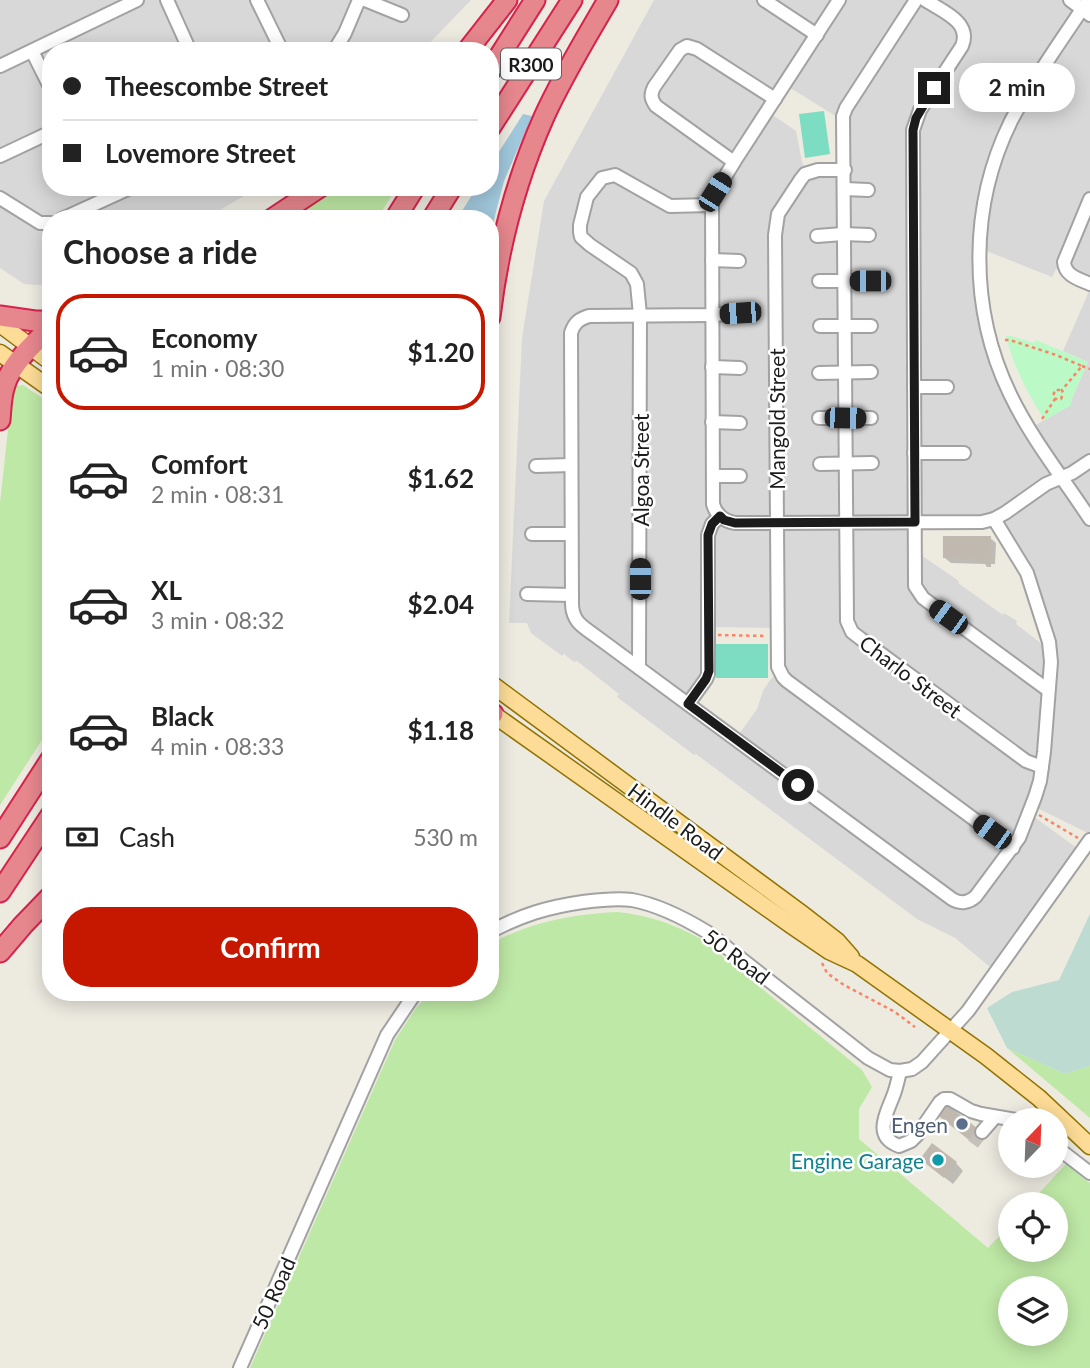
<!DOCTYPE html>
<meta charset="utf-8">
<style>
:root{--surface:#fff;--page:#f6f6f6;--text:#222;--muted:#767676;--line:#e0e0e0;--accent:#c61700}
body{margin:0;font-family:Lato,sans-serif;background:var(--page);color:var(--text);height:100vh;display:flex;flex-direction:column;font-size:26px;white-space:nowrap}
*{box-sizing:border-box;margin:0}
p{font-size:23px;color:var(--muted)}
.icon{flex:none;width:38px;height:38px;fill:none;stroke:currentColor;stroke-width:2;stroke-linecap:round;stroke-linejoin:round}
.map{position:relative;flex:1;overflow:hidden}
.panel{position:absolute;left:42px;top:210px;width:457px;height:791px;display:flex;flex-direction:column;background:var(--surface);border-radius:28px;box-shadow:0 4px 18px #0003}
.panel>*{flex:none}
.top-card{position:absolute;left:42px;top:42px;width:457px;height:154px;border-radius:28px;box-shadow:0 4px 18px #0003;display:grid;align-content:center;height:154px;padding:0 21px;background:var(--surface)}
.needle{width:46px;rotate:23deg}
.tools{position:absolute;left:998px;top:1108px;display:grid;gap:14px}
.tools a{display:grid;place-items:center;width:70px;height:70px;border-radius:50%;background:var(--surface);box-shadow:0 4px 18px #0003;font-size:35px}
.end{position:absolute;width:32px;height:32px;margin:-16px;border:9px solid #1b1b1b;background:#fff;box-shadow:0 0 0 4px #fff}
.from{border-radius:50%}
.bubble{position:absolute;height:49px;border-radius:24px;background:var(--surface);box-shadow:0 4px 18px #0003;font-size:23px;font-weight:700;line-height:49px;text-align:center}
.car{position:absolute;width:21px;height:42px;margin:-21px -10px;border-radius:9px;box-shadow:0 0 5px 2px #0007;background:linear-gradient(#222 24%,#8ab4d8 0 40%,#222 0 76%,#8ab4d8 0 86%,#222 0)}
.top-card b{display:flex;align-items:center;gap:24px;height:66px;font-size:26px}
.top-card b+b{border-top:2px solid var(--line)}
.top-card i{width:18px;height:18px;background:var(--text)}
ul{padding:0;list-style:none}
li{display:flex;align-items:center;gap:21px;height:116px;margin:0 14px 10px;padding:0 7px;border:4px solid transparent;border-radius:28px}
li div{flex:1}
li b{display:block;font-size:26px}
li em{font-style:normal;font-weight:700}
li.on{border-color:var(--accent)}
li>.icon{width:63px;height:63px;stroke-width:1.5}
h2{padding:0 21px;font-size:32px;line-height:84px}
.pay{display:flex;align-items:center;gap:18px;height:77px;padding:0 21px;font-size:26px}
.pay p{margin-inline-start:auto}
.action{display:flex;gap:14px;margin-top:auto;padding:14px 21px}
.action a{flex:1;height:80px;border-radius:28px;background:var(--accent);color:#fff;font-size:28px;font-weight:700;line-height:80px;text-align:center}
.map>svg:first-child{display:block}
.residential{fill:#d9d8d8;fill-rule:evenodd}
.grass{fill:#bee8a5;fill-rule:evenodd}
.wetland{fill:#bddbd1}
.park{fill:#bbf9c7}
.pitch{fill:#7dddc3}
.water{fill:#a0c7db}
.shadow{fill:#0003}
.building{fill:#c1b9b0}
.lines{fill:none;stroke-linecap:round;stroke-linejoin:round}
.minor-tunnel{stroke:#c3c1b9;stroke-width:12;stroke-dasharray:12 6;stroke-linecap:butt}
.minor-casing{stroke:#a2a2a2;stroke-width:16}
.major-casing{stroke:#927200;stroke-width:19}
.highway-casing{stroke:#d5234b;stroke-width:23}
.path{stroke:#fa8564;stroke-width:2.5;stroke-dasharray:3.5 3.5;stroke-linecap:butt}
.minor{stroke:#fff;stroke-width:12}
.major{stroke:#fcdc96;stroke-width:16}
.highway{stroke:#e6868d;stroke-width:19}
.route{stroke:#1b1b1b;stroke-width:9}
.service-dot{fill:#5c6f8a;stroke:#fff;stroke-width:2.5}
.culture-dot{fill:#0f9aa8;stroke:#fff;stroke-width:2.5}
.labels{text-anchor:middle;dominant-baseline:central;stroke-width:5;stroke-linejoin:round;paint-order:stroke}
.shield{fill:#fff;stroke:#5f5f5f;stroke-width:2}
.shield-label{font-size:19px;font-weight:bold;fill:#1b1b1b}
.street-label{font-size:21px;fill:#1b1b1b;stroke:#fff}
.service-label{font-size:21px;fill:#4e5e75;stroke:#fff;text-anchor:end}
.culture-label{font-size:21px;fill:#0d838f;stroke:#fff;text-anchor:end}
</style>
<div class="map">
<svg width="1090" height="1368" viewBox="0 0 1090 1368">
<rect width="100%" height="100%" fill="#edeae0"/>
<g class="residential">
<polygon points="0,0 471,0 422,51 51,51 51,187 259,187 205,219 51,219 51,286 24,284 0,268"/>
<path d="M654,0H1072L1082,8L1090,0V285L1063,267L1056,269L1052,277L979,248L984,319L1029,429L1070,405L1073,396L1088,362L1063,351L1090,289V834L1033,806L1030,814L1081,851L995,971L955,938L917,919L696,754L694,755L617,697L619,694L577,661L574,662L564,654L562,656L531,633L527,623H509L522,338L544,201ZM784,84L842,120L844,169L807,172L802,162L796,131L767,111ZM995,520L1033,584L1051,651L1016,624L1017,621L1004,613L1003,615L958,583L959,581L915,551L916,523ZM708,627L777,628L779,672L770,680L763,691L757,709L735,740L687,704L708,671Z"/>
</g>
<g class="grass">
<polygon points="334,187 397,187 377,219 288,219"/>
<polygon points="23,385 51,404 51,726 0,805 0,503 12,393 17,386"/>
<path d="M618,912C648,915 674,924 701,939L862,1070L872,1087L859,1109V1139L988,1248L1010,1225V1250H1055V1204H1029L1066,1164L1090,1183V1368H250L395,1040L416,1008L430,992H490V944C531,922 572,914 618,912ZM1055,1288V1334H1010V1288Z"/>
<polygon points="1007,1048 1065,1074 1090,1066 1090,1118"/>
</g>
<polygon class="wetland" points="1090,914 1090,1066 1065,1074 1007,1048 987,1008 1012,992 1059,980"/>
<path class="park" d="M1006,336H1011L1034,343L1036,340L1088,362L1073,396L1070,406L1045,420C1027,394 1014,367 1006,336Z"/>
<g class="pitch">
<polygon points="824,111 830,154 805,158 799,114"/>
<rect x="716" y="644" width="52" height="34"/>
</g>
<polygon class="water" points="523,114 532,116 504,181 490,235 490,219 457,219 477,187 490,187 490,166"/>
<g class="shadow">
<polygon points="990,538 996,543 995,564 991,564 991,567 987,567 985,564 951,563 945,558"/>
<polygon points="956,1163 963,1171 953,1184 930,1166"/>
</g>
<g class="building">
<polygon points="943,536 991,536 990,559 986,559 986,562 980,562 980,559 943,558"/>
<polygon points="945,1103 987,1136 978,1147 936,1114"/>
<polygon points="932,1143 957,1162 944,1178 920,1159"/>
</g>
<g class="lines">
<polyline class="minor-tunnel" points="973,1144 982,1132"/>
<defs>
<g id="minor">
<polyline points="167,0 190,51"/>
<polyline points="257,0 282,51"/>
<polyline points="365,0 402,15"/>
<polyline points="764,0 817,35"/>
<path d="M839,0L734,162L712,198L713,504C716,515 724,521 735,523L982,522L994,519L1005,513L1046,484L1072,473L1090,461"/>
<polyline points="916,0 846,108 843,116 847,621 852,632 861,639 1026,761 1042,767"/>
<path d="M925,0C942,11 972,22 962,46L920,110L913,130L915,586L923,598L1048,690"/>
<polyline points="1070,0 1090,15"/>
<path d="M1088,0C1062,40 1033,79 1011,121C969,206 969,309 1010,394C1031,438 1063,478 1090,519"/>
<polyline points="32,51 51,89"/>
<polyline points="334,51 345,33 359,0"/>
<polyline points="0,66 137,0"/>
<polyline points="0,156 51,132"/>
<path d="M734,162L656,106C651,99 650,95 654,87L680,50L687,46L697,49L775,99"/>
<polyline points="845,170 818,170 805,174 801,179 778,214 775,235 778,667 783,677 787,681 1013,848"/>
<polyline points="845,189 868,190"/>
<polyline points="0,198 40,223 51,223"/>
<path d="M1090,199L1064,262C1065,276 1079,279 1090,284"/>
<polyline points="62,219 132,187"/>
<polyline points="817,236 843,234 869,235"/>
<polyline points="712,260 739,261"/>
<polyline points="819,281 870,281"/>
<path d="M740,313L712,315L589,316C579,319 574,323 571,333L572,605C573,623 584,627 597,637L952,899C960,904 969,903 976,896L1019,838L1035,797L1040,781L1044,752L1051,662L1049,642L1027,573L994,519"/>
<polyline points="820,326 871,326"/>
<polyline points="712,367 740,368"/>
<polyline points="819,373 871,372"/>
<polyline points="914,387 947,387"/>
<polyline points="819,418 871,418"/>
<polyline points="712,422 740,423"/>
<polyline points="914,453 964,453"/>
<polyline points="820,464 872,463"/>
<polyline points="536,466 571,465"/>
<polyline points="713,476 740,476"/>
<polyline points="532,534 571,534"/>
<polyline points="527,594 572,595"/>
<polyline points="639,668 640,315 637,284 631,273 590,245 581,237 580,232 580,225 587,197 602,178 615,175 670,206 711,205"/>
<polyline points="688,704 706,679 708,674 708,535 712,524 720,516"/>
<path d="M490,932C521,915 548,907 583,902C599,900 616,898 632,900C659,905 684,918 707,932L868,1058L890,1070L900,1071L912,1069L922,1062L968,1011L1090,840"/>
<path d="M900,1071C898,1080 896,1090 892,1099C885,1116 874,1137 899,1146L911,1141L918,1134L940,1102L944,1099H950L971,1111L981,1114L1016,1120"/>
<polyline points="982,1132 995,1117"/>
<polyline points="1055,1146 1090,1173"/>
<polyline points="240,1368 387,1035 416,992"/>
</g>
<g id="major">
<polyline points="0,324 51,362"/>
<polyline points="0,353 51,389"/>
<polyline points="490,683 802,914 837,941 851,957"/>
<polyline points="490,712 791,925 829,951 857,964 986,1056 1039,1098 1090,1146"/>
</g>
<g id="highway">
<polyline points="467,51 507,0"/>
<polyline points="490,71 535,0"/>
<polyline points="490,128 572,0"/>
<polyline points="272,219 320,187"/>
<polyline points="395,219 415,187"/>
<polyline points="432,219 452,187"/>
<polyline points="0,316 35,321 51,321"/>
<path d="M490,317C498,249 516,180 544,117C562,77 586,38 608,0"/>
<path d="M0,420C1,409 1,396 5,385C11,364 35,342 51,327"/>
<polyline points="490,713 493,714"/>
<polyline points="0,838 51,759"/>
<polyline points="0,892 51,815"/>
<polyline points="0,952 23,925 51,896"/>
</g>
</defs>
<use href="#minor" class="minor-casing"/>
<use href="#major" class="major-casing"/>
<use href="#highway" class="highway-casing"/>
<g class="path">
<polyline points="1005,340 1010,340 1056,355 1082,366 1062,390 1063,393 1061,399 1055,399 1053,396 1055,390 1062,390"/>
<polyline points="1082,366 1090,369"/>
<polyline points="1042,419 1055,399"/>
<polyline points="718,635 767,636"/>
<polyline points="1039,815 1078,838"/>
<polyline points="822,963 827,973 844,985 895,1012 915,1027"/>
</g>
<use href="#minor" class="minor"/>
<use href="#major" class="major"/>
<use href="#highway" class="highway"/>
</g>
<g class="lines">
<polyline class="route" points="798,785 688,704 706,679 709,671 708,535 712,524 720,516 724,520 735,523 915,522 913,130 916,118 934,88"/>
</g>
<circle class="service-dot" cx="962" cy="1124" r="7"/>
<circle class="culture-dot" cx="938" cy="1160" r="7"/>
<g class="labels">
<rect class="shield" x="501" y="48.5" width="60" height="31" rx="5"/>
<g class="shield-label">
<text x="531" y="64">R300</text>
</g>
<g class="street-label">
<text transform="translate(776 419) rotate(-90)">Mangold Street</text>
<text transform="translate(640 470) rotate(-90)">Algoa Street</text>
<text transform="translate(911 676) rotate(37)">Charlo Street</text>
<text transform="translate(676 821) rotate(37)">Hindle Road</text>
<text transform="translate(737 956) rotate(37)">50 Road</text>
<text transform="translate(273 1293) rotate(-66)">50 Road</text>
</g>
<g class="service-label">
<text x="948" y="1124">Engen</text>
</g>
<g class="culture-label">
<text x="924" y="1160">Engine Garage</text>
</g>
</g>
</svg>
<div class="tools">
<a><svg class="needle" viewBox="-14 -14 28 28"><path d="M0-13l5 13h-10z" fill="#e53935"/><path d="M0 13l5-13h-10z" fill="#767676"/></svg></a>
<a><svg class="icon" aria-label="locate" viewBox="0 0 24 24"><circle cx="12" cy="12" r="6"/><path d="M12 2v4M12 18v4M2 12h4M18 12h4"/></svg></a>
<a><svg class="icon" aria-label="layers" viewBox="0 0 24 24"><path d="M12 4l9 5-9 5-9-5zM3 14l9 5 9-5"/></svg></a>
</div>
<i class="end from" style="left:798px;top:785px"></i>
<i class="end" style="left:934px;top:88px"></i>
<div class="bubble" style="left:959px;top:63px;width:116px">2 min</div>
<i class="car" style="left:715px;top:192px;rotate:32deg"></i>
<i class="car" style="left:870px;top:281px;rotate:270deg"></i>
<i class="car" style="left:740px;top:313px;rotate:266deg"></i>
<i class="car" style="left:845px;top:418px;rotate:91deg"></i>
<i class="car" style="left:640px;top:579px;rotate:0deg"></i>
<i class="car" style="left:948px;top:617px;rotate:306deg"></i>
<i class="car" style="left:992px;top:832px;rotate:306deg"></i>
<div class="top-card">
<b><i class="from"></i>Theescombe Street</b>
<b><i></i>Lovemore Street</b>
</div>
<section class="panel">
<h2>Choose a ride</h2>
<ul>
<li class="on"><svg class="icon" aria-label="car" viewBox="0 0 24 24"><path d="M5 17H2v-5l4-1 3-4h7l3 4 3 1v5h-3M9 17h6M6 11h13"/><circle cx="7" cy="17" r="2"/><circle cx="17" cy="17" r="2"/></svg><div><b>Economy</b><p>1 min · 08:30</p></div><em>$1.20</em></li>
<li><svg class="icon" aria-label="car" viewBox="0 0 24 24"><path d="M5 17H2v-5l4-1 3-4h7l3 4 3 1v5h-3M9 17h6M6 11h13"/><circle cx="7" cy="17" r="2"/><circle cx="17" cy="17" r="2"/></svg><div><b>Comfort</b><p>2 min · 08:31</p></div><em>$1.62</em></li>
<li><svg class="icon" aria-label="car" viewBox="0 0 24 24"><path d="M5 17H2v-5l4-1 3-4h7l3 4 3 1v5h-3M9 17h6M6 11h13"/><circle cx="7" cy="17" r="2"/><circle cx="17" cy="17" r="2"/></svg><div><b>XL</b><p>3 min · 08:32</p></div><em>$2.04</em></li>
<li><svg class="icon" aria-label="car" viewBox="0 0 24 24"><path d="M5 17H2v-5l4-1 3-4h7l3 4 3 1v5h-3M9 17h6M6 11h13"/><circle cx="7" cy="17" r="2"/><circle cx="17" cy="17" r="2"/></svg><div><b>Black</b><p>4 min · 08:33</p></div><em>$1.18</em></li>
</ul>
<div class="pay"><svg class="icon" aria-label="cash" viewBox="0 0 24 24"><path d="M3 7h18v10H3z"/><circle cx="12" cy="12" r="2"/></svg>Cash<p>530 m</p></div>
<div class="action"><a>Confirm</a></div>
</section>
</div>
